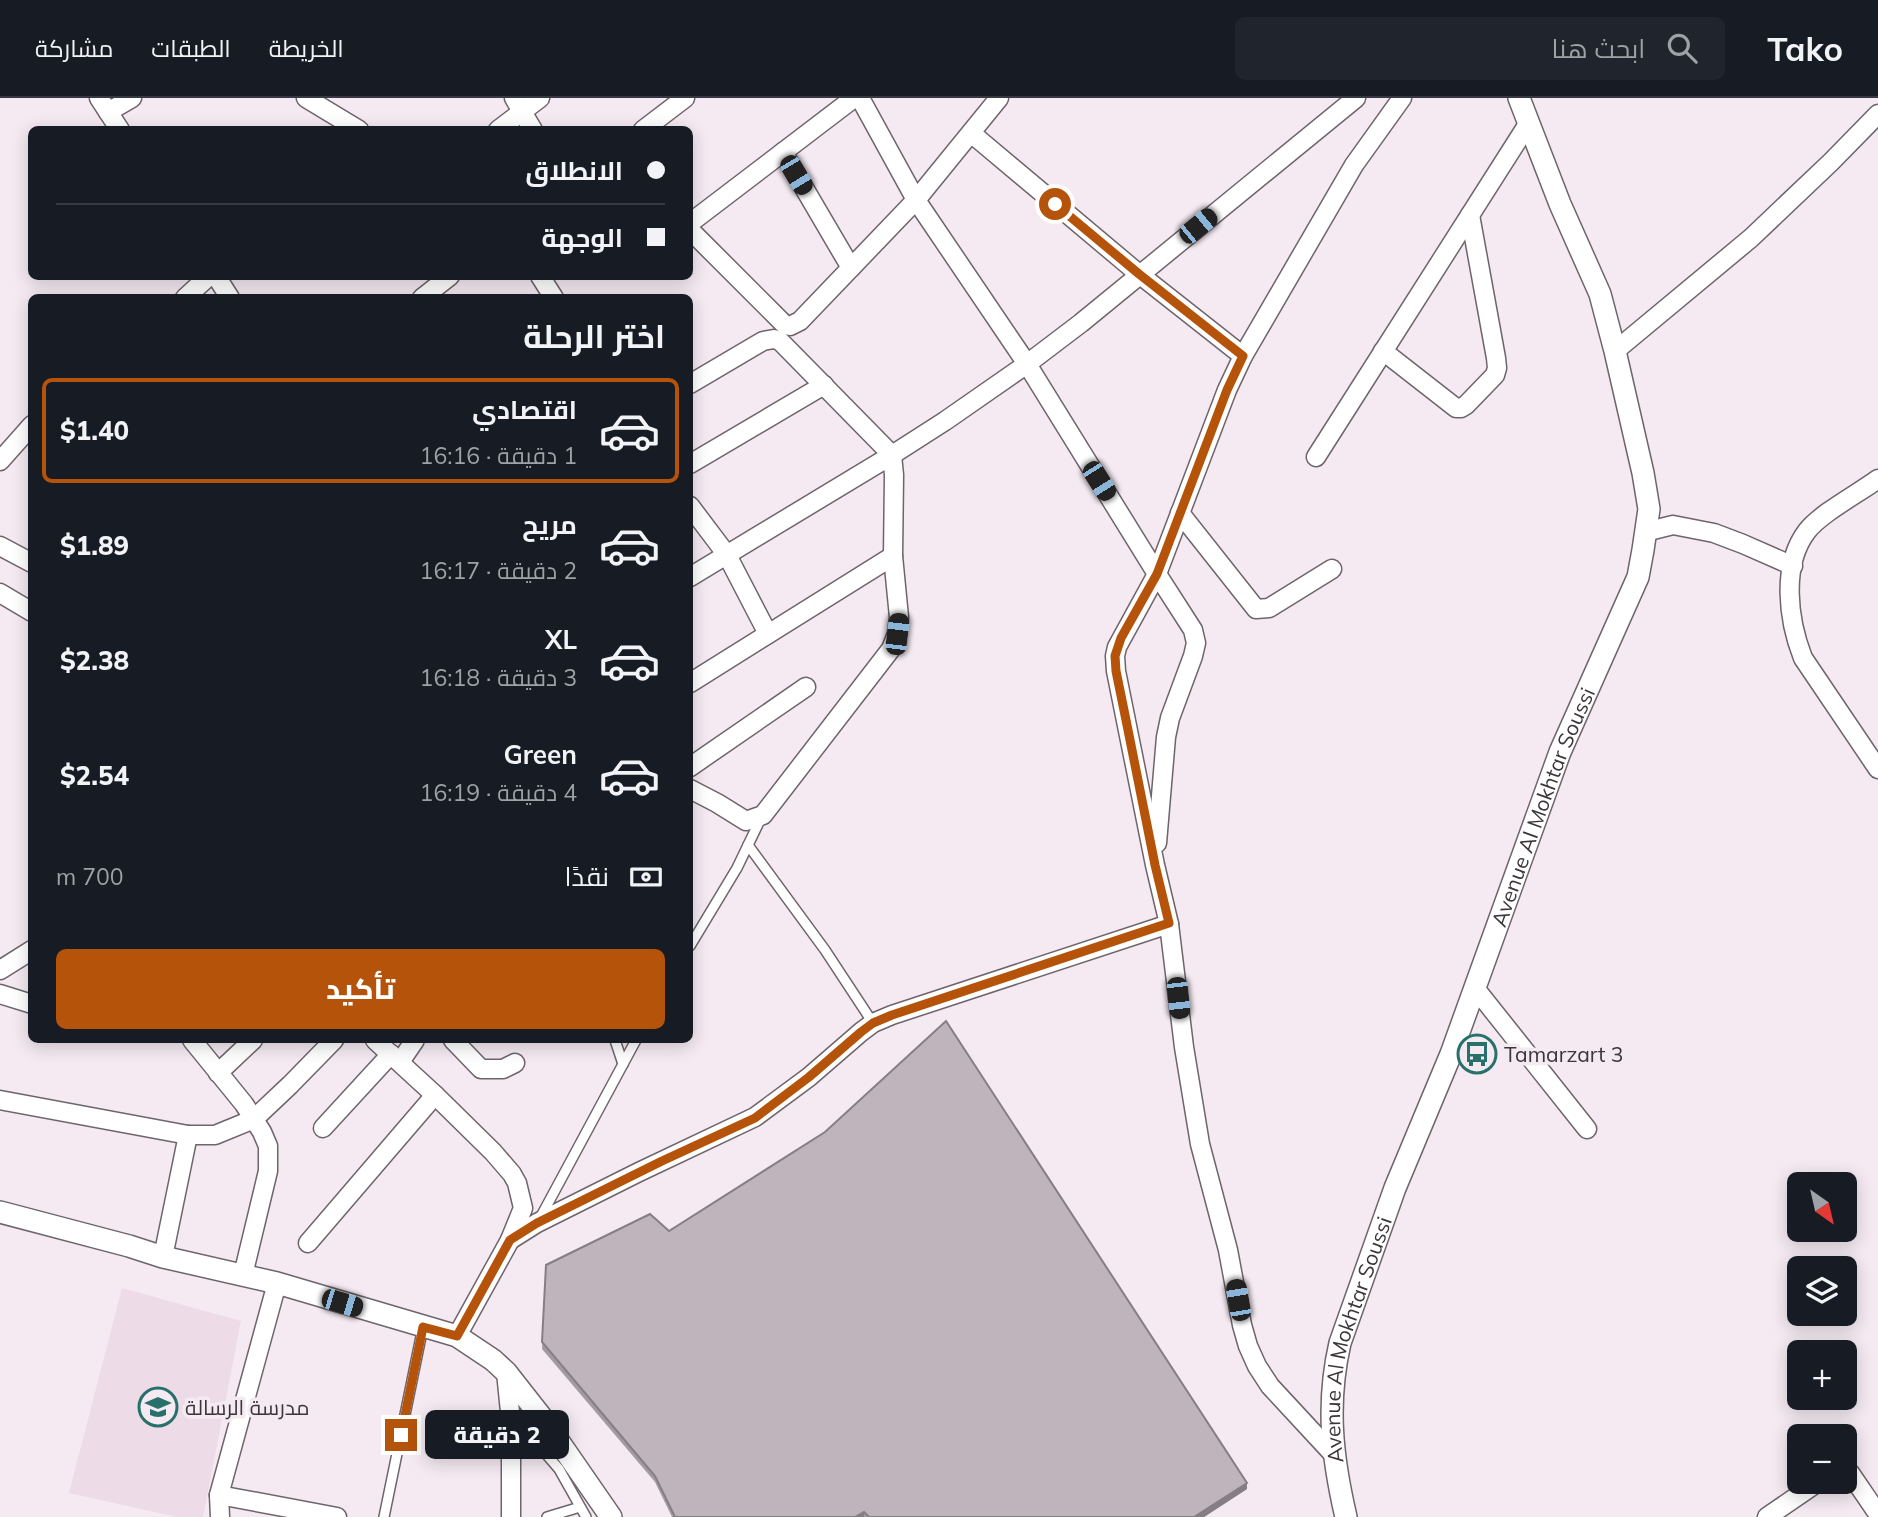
<!DOCTYPE html>
<html lang="ar">
<meta charset="utf-8">
<style>
:root{--surface:#171b24;--page:#20242c;--text:#f1f3f6;--muted:#9ea1a6;--line:#363941;--accent:#b45309}
body{margin:0;font-family:Mulish,Cairo,sans-serif;background:var(--page);color:var(--text);direction:rtl;height:100vh;display:flex;flex-direction:column;font-size:26px;white-space:nowrap}
*{box-sizing:border-box;margin:0}
p{font-size:23px;color:var(--muted)}
.icon{flex:none;width:38px;height:38px;fill:none;stroke:currentColor;stroke-width:2;stroke-linecap:round;stroke-linejoin:round}
.map{position:relative;flex:1;overflow:hidden;direction:ltr}
.details{position:absolute;left:28px;top:196px;width:665px;height:749px;display:flex;flex-direction:column;background:var(--surface);border-radius:10px;box-shadow:0 4px 18px #0003;direction:rtl}
.details>*{flex:none}
.banner{position:absolute;left:28px;top:28px;width:665px;height:154px;border-radius:10px;box-shadow:0 4px 18px #0003;direction:rtl;display:grid;align-content:center;height:154px;padding:0 28px;background:var(--surface)}
.needle{width:46px;rotate:146deg}
.controls{position:absolute;left:1787px;top:1074px;display:grid;gap:14px}
.controls a{display:grid;place-items:center;width:70px;height:70px;border-radius:10px;background:var(--surface);box-shadow:0 4px 18px #0003;font-size:35px}
.end{position:absolute;width:32px;height:32px;margin:-16px;border:9px solid #b45309;background:#fff;box-shadow:0 0 0 4px #fff}
.from{border-radius:50%}
.bubble{position:absolute;height:49px;border-radius:10px;background:var(--surface);box-shadow:0 4px 18px #0003;font-size:23px;font-weight:800;line-height:49px;text-align:center;direction:rtl}
.car{position:absolute;width:21px;height:42px;margin:-21px -10px;border-radius:9px;box-shadow:0 0 5px 2px #0007;background:linear-gradient(#222 24%,#8ab4d8 0 40%,#222 0 76%,#8ab4d8 0 86%,#222 0)}
.banner b{display:flex;align-items:center;gap:24px;height:66px;font-size:26px}
.banner b+b{border-top:2px solid var(--line)}
.banner i{width:18px;height:18px;background:var(--text)}
ul{padding:0;list-style:none}
li{display:flex;align-items:center;gap:21px;height:105px;margin:0 14px 10px;padding:0 14px;border:4px solid transparent;border-radius:10px}
li div{flex:1}
li b{display:block;font-size:26px}
li em{font-style:normal;font-weight:800}
li.on{border-color:var(--accent)}
li>.icon{width:63px;height:63px;stroke-width:1.5}
h2{padding:0 28px;font-size:32px;line-height:84px}
.pay{display:flex;align-items:center;gap:18px;height:77px;padding:0 28px;font-size:26px}
.pay p{margin-inline-start:auto}
.primary-button{display:flex;gap:14px;margin-top:auto;padding:14px 28px}
.primary-button a{flex:1;height:80px;border-radius:10px;background:var(--accent);color:#fff;font-size:28px;font-weight:800;line-height:80px;text-align:center}
header{display:flex;align-items:center;gap:42px;box-sizing:border-box;height:98px;padding:0 35px;background:var(--surface);border-bottom:2px solid var(--line)}
header strong{font-size:33px}
nav{display:flex;gap:38px;margin-inline-start:auto;font-size:24px}
.search{width:490px;height:63px;background:var(--page);display:flex;align-items:center;gap:18px;box-sizing:border-box;padding:0 24px;border-radius:10px;color:var(--muted);font-size:26px}
.map>svg:first-child{display:block}
.built{fill:#eddbe8}
.lines{fill:none;stroke-linecap:round;stroke-linejoin:round}
.service-casing{stroke:#6e646b;stroke-width:12}
.minor-casing{stroke:#6e646b;stroke-width:21}
.tertiary-casing{stroke:#6e646b;stroke-width:24}
.service{stroke:#fff;stroke-width:9}
.minor{stroke:#fff;stroke-width:18}
.tertiary{stroke:#fff;stroke-width:21}
.wall{fill:#a49ba2}
.shaded-wall{fill:#867e84}
.building{fill:#bfb4bc;stroke:#867e84;stroke-width:2}
.route{stroke:#b45309;stroke-width:9}
.labels{text-anchor:middle;dominant-baseline:central;stroke-width:7;stroke-linejoin:round;paint-order:stroke}
.street-label{font-size:21px;fill:#3b363a;stroke:#f5eaf2}
.poi-label{font-size:21px;fill:#3b363a;stroke:#f5eaf2;text-anchor:start}
</style>
<header>
<strong>Tako</strong>
<div class="search"><svg class="icon" aria-label="search" viewBox="0 0 24 24"><circle cx="10" cy="10" r="6"/><path d="M15 15l6 6"/></svg>ابحث هنا</div>
<nav><a>الخريطة</a><a>الطبقات</a><a>مشاركة</a></nav>
</header>
<div class="map">
<svg width="1878" height="1419" viewBox="0 0 1878 1419">
<rect width="100%" height="100%" fill="#f5eaf2"/>
<polygon class="built" points="122,1190 241,1223 203,1419 177,1419 69,1395"/>
<g class="lines">
<defs>
<g id="service">
<polyline points="748,747 825,852 873,925"/>
<polyline points="690,848 737,770 762,718"/>
<polyline points="615,942 623,966"/>
<polyline points="539,1122 636,942"/>
<polyline points="513,1325 534,1342 559,1371 586,1419"/>
<polyline points="384,1419 423,1229"/>
<polyline points="547,1419 580,1409"/>
</g>
<g id="minor">
<polyline points="99,0 120,32"/>
<polyline points="306,0 359,32"/>
<polyline points="514,0 533,32"/>
<polyline points="860,0 916,102 1027,266 1157,476 1193,532 1196,545 1193,558 1170,620 1166,639 1157,745"/>
<polyline points="108,14 132,0"/>
<polyline points="498,32 540,0"/>
<polyline points="643,32 685,0"/>
<polyline points="971,35 1139,176 1243,258"/>
<polyline points="783,54 851,170"/>
<polyline points="690,125 854,0"/>
<polyline points="690,132 785,227 790,228 800,223 916,102 999,0"/>
<polyline points="216,178 230,200"/>
<polyline points="540,178 554,200"/>
<polyline points="185,200 209,178"/>
<polyline points="422,200 450,178"/>
<polyline points="1383,253 1456,310 1461,310 1466,307 1495,277 1497,270 1496,260 1470,117"/>
<polyline points="1615,253 1751,140 1831,64 1878,16"/>
<polyline points="690,286 763,243 774,241 780,243 892,357 894,377 893,458 899,519 897,536 891,551 763,717 746,723 717,705 690,691"/>
<polyline points="1316,359 1528,26"/>
<polyline points="0,363 32,327"/>
<polyline points="690,366 824,287"/>
<path d="M1878,381C1859,395 1821,415 1807,433C1781,467 1788,522 1803,560L1878,671"/>
<polyline points="690,408 727,457 768,536"/>
<polyline points="1180,415 1256,511 1269,510 1332,471"/>
<polyline points="1645,434 1673,427 1714,435 1743,446 1793,468"/>
<polyline points="0,448 32,465"/>
<polyline points="690,479 892,357 945,323 1027,266 1081,225 1356,0"/>
<polyline points="0,495 32,514"/>
<polyline points="690,585 893,458"/>
<polyline points="690,669 806,589"/>
<polyline points="0,872 32,852"/>
<polyline points="1475,890 1587,1031"/>
<polyline points="0,896 32,906"/>
<polyline points="192,942 244,1006 262,1034 268,1048 268,1073 243,1177"/>
<polyline points="375,942 435,997 493,1054 512,1076 517,1085 523,1110 510,1142"/>
<polyline points="453,942 481,971 503,971 515,965"/>
<polyline points="400,964 415,942"/>
<polyline points="218,975 253,942"/>
<polyline points="0,1002 188,1037 215,1037 254,1021 290,987 334,942"/>
<polyline points="323,1030 391,956"/>
<polyline points="308,1145 435,997"/>
<polyline points="163,1159 188,1037"/>
<polyline points="457,1238 510,1142 537,1125 639,1074 755,1019 809,979 861,934 873,925 892,917 1169,826"/>
<polyline points="506,1274 511,1324 511,1419"/>
<polyline points="1333,1356 1270,1288 1257,1268 1248,1248 1242,1227 1228,1152 1200,1046 1184,949 1169,826 1155,767 1116,573 1115,558 1117,549 1157,476 1227,292 1243,258 1354,67 1402,0"/>
<polyline points="1844,1370 1850,1375 1878,1416"/>
<polyline points="219,1397 337,1419"/>
<polyline points="220,1419 219,1397 277,1185"/>
<polyline points="1767,1419 1818,1384"/>
</g>
<g id="tertiary">
<polyline points="0,1114 129,1148 163,1159 277,1185 457,1238 493,1262 506,1274 546,1325 611,1419"/>
<path id="s1" d="M1346,1419C1332,1359 1326,1306 1340,1245L1395,1090L1451,956L1560,654L1638,479L1643,452L1649,411L1643,375L1615,253L1600,196L1560,106L1519,0"/>
</g>
</defs>
<use href="#service" class="service-casing"/>
<use href="#minor" class="minor-casing"/>
<use href="#tertiary" class="tertiary-casing"/>
<use href="#service" class="service"/>
<use href="#minor" class="minor"/>
<use href="#tertiary" class="tertiary"/>
</g>
<polygon class="wall" points="546,1167 1247,1391 1204,1419 672,1419 655,1384 542,1251"/>
<g class="shaded-wall">
<polygon points="1247,1385 1247,1391 1204,1419 1194,1419"/>
<polygon points="864,1414 864,1419 855,1419"/>
</g>
<polygon class="building" points="946,923 1247,1385 1194,1419 869,1419 864,1414 855,1419 675,1419 655,1378 542,1244 546,1167 650,1116 669,1133 825,1034"/>
<g class="lines">
<polyline class="route" points="401,1337 423,1229 457,1238 510,1142 537,1125 662,1063 755,1020 809,979 861,934 873,925 892,917 1169,825 1155,767 1126,622 1116,573 1115,558 1121,540 1157,476 1227,292 1243,258 1139,176 1055,106"/>
</g>
<defs>
<symbol id="bus-ring" viewBox="-11 -11 22 22"><circle r="9.5" fill="#f5eaf2" stroke="#28716b" stroke-width="1.5"/><path d="M-5-6H5V4H4V6H2V4H-2V6H-4V4H-5ZM-3.5-4V0h7V-4ZM-3.5 1.2v1.5H-2V1.2ZM2 1.2v1.5H3.5V1.2Z" fill="#28716b"/></symbol>
<symbol id="school-ring" viewBox="-11 -11 22 22"><circle r="9.5" fill="#f5eaf2" stroke="#28716b" stroke-width="1.5"/><path d="M0-5L7-2L0 1L-7-2ZM-4 1L0 2.5L4 1V4Q0 6-4 4Z" fill="#28716b"/></symbol>
</defs>
<g fill-rule="evenodd">
<use href="#bus-ring" x="1455" y="934" width="44" height="44"/>
<use href="#school-ring" x="136" y="1287" width="44" height="44"/>
</g>
<g class="labels">
<g class="street-label">
<text stroke="none"><textPath href="#s1" startOffset="749">Avenue Al Mokhtar Soussi</textPath></text>
<text stroke="none"><textPath href="#s1" startOffset="182">Avenue Al Mokhtar Soussi</textPath></text>
</g>
<g class="poi-label">
<text x="1504" y="956">Tamarzart 3</text>
<text x="185" y="1309">مدرسة الرسالة</text>
</g>
</g>
</svg>
<div class="controls">
<a><svg class="needle" viewBox="-14 -14 28 28"><path d="M0-13l5 13h-10z" fill="#e53935"/><path d="M0 13l5-13h-10z" fill="#9ea1a6"/></svg></a>
<a><svg class="icon" aria-label="layers" viewBox="0 0 24 24"><path d="M12 4l9 5-9 5-9-5zM3 14l9 5 9-5"/></svg></a>
<a>+</a>
<a>−</a>
</div>
<i class="end from" style="left:1055px;top:106px"></i>
<i class="end" style="left:401px;top:1337px"></i>
<div class="bubble" style="left:425px;top:1312px;width:144px">2 دقيقة</div>
<i class="car" style="left:796px;top:77px;rotate:149deg"></i>
<i class="car" style="left:1198px;top:128px;rotate:51deg"></i>
<i class="car" style="left:1099px;top:383px;rotate:148deg"></i>
<i class="car" style="left:897px;top:536px;rotate:7deg"></i>
<i class="car" style="left:1178px;top:900px;rotate:174deg"></i>
<i class="car" style="left:1238px;top:1202px;rotate:350deg"></i>
<i class="car" style="left:342px;top:1205px;rotate:107deg"></i>
<div class="banner">
<b><i class="from"></i>الانطلاق</b>
<b><i></i>الوجهة</b>
</div>
<section class="details">
<h2>اختر الرحلة</h2>
<ul>
<li class="on"><svg class="icon" aria-label="car" viewBox="0 0 24 24"><path d="M5 17H2v-5l4-1 3-4h7l3 4 3 1v5h-3M9 17h6M6 11h13"/><circle cx="7" cy="17" r="2"/><circle cx="17" cy="17" r="2"/></svg><div><b>اقتصادي</b><p>1 دقيقة · 16:16</p></div><em>$1.40</em></li>
<li><svg class="icon" aria-label="car" viewBox="0 0 24 24"><path d="M5 17H2v-5l4-1 3-4h7l3 4 3 1v5h-3M9 17h6M6 11h13"/><circle cx="7" cy="17" r="2"/><circle cx="17" cy="17" r="2"/></svg><div><b>مريح</b><p>2 دقيقة · 16:17</p></div><em>$1.89</em></li>
<li><svg class="icon" aria-label="car" viewBox="0 0 24 24"><path d="M5 17H2v-5l4-1 3-4h7l3 4 3 1v5h-3M9 17h6M6 11h13"/><circle cx="7" cy="17" r="2"/><circle cx="17" cy="17" r="2"/></svg><div><b>XL</b><p>3 دقيقة · 16:18</p></div><em>$2.38</em></li>
<li><svg class="icon" aria-label="car" viewBox="0 0 24 24"><path d="M5 17H2v-5l4-1 3-4h7l3 4 3 1v5h-3M9 17h6M6 11h13"/><circle cx="7" cy="17" r="2"/><circle cx="17" cy="17" r="2"/></svg><div><b>Green</b><p>4 دقيقة · 16:19</p></div><em>$2.54</em></li>
</ul>
<div class="pay"><svg class="icon" aria-label="cash" viewBox="0 0 24 24"><path d="M3 7h18v10H3z"/><circle cx="12" cy="12" r="2"/></svg>نقدًا<p>700 m</p></div>
<div class="primary-button"><a>تأكيد</a></div>
</section>
</div>
